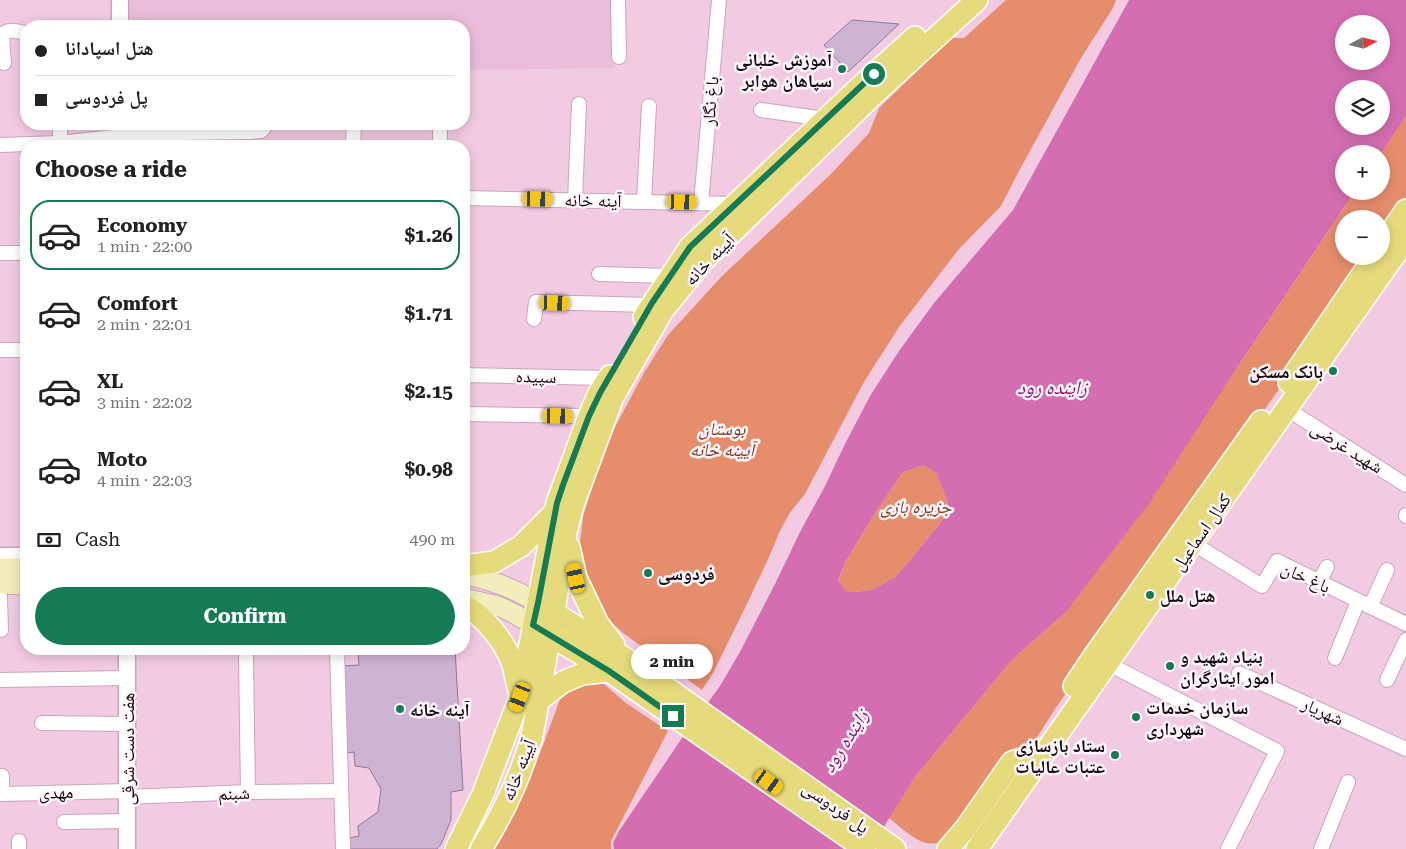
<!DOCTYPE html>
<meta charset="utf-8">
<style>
:root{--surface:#fff;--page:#f2f2f2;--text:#222;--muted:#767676;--line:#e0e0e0;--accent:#147b55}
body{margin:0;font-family:"Roboto Serif","Noto Naskh Arabic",serif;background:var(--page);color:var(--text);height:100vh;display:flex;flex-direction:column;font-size:19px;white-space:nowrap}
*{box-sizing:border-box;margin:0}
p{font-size:16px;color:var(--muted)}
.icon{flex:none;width:28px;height:28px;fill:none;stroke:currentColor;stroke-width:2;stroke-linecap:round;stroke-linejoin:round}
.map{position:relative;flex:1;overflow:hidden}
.details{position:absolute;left:20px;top:140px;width:450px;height:515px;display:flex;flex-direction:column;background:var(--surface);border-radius:20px;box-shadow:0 2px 12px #0003}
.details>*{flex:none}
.hud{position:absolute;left:20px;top:20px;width:450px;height:110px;border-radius:20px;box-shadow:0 2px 12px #0003;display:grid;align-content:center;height:110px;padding:0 15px;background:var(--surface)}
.needle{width:32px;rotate:83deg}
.tools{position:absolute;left:1335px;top:15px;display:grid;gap:10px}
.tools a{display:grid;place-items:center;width:55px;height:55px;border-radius:50%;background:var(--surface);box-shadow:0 2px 12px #0003;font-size:25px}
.end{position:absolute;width:22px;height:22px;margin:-11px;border:6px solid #147b55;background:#fff;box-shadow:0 0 0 2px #fff}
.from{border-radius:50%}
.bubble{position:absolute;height:35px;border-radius:18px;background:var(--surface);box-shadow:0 2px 12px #0003;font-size:16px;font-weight:700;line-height:35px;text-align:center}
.car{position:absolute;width:15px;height:30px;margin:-15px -8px;border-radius:6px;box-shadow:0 0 4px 1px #0007;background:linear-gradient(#f5c518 24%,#345 0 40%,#f5c518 0 76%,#345 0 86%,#f5c518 0)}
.hud b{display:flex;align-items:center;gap:18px;height:48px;font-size:19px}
.hud b+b{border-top:1px solid var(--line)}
.hud i{width:12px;height:12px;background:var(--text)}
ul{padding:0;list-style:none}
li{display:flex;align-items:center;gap:15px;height:70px;margin:0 10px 8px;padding:0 5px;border:2px solid transparent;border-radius:20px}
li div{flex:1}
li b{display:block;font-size:19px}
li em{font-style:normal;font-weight:700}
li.active{border-color:var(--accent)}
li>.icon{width:45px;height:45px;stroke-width:1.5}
h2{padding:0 15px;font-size:22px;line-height:60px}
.pay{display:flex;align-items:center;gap:12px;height:55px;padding:0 15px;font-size:19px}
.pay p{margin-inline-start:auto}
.button{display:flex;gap:10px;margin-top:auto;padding:10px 15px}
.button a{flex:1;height:58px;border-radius:30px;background:var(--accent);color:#fff;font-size:20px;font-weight:700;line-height:58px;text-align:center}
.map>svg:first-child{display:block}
.built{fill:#ebbdd9}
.green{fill:#e68e6c}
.water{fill:#d46eb1;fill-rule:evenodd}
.building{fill:#cfb3d3;stroke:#927896}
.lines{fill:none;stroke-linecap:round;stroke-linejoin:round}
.minor-casing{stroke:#cba4bb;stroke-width:16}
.tertiary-casing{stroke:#cba4bb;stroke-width:19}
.secondary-casing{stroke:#cba4bb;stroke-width:21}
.primary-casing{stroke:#fff;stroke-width:24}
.minor{stroke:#fff;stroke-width:14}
.tertiary{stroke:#fff;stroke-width:16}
.secondary{stroke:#f3edbd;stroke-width:19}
.primary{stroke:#e6db7c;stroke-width:21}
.route{stroke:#147b55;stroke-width:6}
.poi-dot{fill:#147b55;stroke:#fff6fb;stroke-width:2}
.labels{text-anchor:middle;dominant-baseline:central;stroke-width:5;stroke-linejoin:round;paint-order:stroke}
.poi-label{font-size:18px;font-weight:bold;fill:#160911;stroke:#fff6fb;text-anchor:start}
.street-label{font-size:18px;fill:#160911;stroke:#fff6fb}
.park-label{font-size:18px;font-style:italic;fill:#7d3516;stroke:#fff6fb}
.water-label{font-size:19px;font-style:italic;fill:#8e0c6d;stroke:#fff6fb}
</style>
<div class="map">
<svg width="1406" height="849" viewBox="0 0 1406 849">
<rect width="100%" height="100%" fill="#f2cbe2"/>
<polygon class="built" points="128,0 612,0 613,68 464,70 464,26 129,26"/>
<g class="green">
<polygon points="1006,0 1116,0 1113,8 1081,58 1019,171 1001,206 959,249 899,327 864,382 805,494 789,514 780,531 769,557 745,608 713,673 702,690 623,633 609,620 594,599 581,566 580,543 583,517 594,480 614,429 645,371 668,335 722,276 831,174 869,133 879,108 951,38 964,38"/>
<path d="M1406,116V206L1381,242V219H1344V256H1371L1333,312L1057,706L1027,753L951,840C944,841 934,845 927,843C915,841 899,826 889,818L915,777L1011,661L1066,612L1234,372L1355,191H1381V154Z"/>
<polygon points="923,465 936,473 948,502 944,518 911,559 895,577 874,589 857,592 846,591 838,581 846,561 870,521 902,473"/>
<polygon points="588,681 604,684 626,703 668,731 611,841 611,849 494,849 520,799 544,743 560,699 575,686"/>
</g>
<path class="water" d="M1129,0H1406V116L1381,154H1344V191H1355L1234,372L1150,502L1066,612L1011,661L915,777L870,849H614L613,843L619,831L680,741L720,686L741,650L775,584L800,532L825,486L845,444L870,396L899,351L934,303L1013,210ZM1344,24H1381V61H1344ZM1344,89H1381V126H1344ZM923,465L936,473L948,502L944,518L911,559L895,577L874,589L857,592L846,591L838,580L846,561L870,521L902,473Z"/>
<g class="building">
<polygon points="852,20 899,24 848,72 824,45"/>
<polygon points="358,649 455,649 463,790 451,792 451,820 441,844 437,849 349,849 349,838 359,836 358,826 378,812 381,789 369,768 355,766 354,752 344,753 341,666 359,665"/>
</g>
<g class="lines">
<defs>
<g id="minor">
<polyline points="618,0 619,57"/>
<path d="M4,63L2,36C7,27 18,32 26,33"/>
<polyline points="761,110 825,119"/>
<polyline points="178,124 178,146"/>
<polyline points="60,143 60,124"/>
<polyline points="0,145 60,143 123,136 178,133 250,132 261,131 267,124"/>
<polyline points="353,146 354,124"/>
<polyline points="440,146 440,124"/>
<polyline points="464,198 735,204"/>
<polyline points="575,200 579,104"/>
<polyline points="644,201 649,106"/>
<polyline points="701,203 719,0"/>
<polyline points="0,253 26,253"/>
<polyline points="599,274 670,276"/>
<polyline points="534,319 536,302 650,305"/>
<polyline points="0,350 26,350"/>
<polyline points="464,375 608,378"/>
<polyline points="1287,409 1406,485"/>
<polyline points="464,414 589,416"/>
<polyline points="1406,516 1406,515"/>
<polyline points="1186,539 1262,586 1277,561 1406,624"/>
<polyline points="1319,582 1327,567"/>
<polyline points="0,597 1,630"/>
<polyline points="1370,607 1387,570"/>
<polyline points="337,649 343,849"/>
<polyline points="246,657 248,792"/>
<polyline points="1335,658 1358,601"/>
<polyline points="1101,660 1277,751 1228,849"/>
<polyline points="1239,673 1406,749"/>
<polyline points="0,680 127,678"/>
<polyline points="1387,680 1406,640"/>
<polyline points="42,723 127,724"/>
<polyline points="2,776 2,794 127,791"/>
<polyline points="127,797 248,792 341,791"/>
<polyline points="64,822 127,821"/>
<polyline points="19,841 19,849"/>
<polyline points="1321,849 1348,782"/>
</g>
<g id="tertiary">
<polyline points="120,0 120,26"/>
<polyline points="122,124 123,146"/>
<polyline points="0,556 26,556"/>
<polyline points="127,649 127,849"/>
</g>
<g id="secondary">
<polyline points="0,568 26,568"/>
<path d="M464,575C491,579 515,589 538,603"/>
<polyline points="0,584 26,585"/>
<polyline points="464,598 498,606 513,613 533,625"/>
</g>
<g id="primary">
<polyline points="1381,246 1406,210"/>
<polyline points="644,317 690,247 861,86 915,37"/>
<polyline points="1289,382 1375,256"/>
<polyline points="569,547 576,578 598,624 614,645"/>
<polyline points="464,566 494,562 521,546 555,512"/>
<path d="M464,605C484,616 504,641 512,662C515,671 516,681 519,690"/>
<polyline points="544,606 623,657 895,849"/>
<polyline points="538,628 609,671 865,849"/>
<polyline points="1074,686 1094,656 1261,421"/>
<polyline points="538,701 563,682 582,674 609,671"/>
<polyline points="456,849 483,794 520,697 557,503 589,416 599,393 610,376"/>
<path d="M481,849C503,814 521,776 532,736L554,612L566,533L573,505L613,397L663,310L704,260L872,96L977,0"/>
<polyline points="948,849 966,828 1012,762 1028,757"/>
<polyline points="977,849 1406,239"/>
</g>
</defs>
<use href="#minor" class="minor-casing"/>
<use href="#tertiary" class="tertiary-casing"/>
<use href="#secondary" class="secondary-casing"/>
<use href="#primary" class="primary-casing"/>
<use href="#minor" class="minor"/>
<use href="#tertiary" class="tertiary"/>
<use href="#secondary" class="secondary"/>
<use href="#primary" class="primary"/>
</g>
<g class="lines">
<polyline class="route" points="673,716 609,671 533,625 538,603 557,503 563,485 589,416 600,393 652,303 690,247 874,74"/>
</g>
<g class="poi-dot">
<circle cx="842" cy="69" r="5"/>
<circle cx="1333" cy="371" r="5"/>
<circle cx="648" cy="573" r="5"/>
<circle cx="1150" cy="595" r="5"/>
<circle cx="1170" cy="666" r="5"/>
<circle cx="400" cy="709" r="5"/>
<circle cx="1136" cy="717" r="5"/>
<circle cx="1115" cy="755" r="5"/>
</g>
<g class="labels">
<g class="poi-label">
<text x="832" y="59" text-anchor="end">آموزش خلبانی<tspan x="832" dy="21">سپاهان هوابر</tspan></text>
<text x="1323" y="371" text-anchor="end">بانک مسکن</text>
<text x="658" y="573">فردوسی</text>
<text x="1160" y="595">هتل ملل</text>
<text x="1180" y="656">بنیاد شهید و<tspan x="1180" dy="21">امور ایثارگران</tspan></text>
<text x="1146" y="707">سازمان خدمات<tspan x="1146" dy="21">شهرداری</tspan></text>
<text x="410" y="709">آینه خانه</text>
<text x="1105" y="745" text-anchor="end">ستاد بازسازی<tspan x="1105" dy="21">عتبات عالیات</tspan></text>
</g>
<g class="street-label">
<text transform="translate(710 101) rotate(-85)">باغ نگار</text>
<text transform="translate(593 200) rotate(1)">آینه خانه</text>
<text transform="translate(709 259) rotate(-47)">آیینه خانه</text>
<text transform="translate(536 376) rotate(1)">سپیده</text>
<text transform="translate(1347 447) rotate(32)">شهید غرضی</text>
<text transform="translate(1201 532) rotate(-55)">کمال اسماعیل</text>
<text transform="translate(1306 577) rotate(24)">باغ خان</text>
<text transform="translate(1323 711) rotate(24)">شهریار</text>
<text transform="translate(127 749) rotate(-90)">هفت دست شرقی</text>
<text transform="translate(518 770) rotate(-69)">آیینه خانه</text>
<text transform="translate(56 792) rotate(-1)">مهدی</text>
<text transform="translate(234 793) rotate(-2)">شبنم</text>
<text transform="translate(836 807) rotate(35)">پل فردوسی</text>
</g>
<g class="park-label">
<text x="722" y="428">بوستان<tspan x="722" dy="21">آیینه خانه</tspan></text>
<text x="916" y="506">جزیره بازی</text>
</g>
<g class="water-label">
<text x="1052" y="387">زاینده رود</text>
<text transform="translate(845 741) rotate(-58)">زاینده رود</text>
</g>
</g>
</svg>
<div class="tools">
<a><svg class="needle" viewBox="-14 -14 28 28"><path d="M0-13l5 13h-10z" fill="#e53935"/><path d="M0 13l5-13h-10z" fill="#767676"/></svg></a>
<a><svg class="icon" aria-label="layers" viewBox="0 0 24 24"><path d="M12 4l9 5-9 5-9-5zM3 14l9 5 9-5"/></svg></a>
<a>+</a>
<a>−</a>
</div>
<i class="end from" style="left:874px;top:74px"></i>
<i class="end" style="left:673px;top:716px"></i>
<div class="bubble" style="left:631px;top:644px;width:82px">2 min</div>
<i class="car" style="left:538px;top:199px;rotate:91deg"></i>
<i class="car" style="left:682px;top:202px;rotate:92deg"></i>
<i class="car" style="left:555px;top:303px;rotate:92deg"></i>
<i class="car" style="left:558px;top:416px;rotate:91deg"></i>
<i class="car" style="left:576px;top:578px;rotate:348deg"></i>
<i class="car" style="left:520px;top:697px;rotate:201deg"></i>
<i class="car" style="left:769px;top:782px;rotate:125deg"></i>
<div class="hud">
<b><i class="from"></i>هتل اسپادانا</b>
<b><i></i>پل فردوسی</b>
</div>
<section class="details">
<h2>Choose a ride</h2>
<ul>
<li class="active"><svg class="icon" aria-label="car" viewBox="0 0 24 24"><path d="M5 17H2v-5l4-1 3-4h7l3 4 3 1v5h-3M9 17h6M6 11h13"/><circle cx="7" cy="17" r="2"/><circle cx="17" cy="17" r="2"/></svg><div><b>Economy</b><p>1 min · 22:00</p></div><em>$1.26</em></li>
<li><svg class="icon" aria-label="car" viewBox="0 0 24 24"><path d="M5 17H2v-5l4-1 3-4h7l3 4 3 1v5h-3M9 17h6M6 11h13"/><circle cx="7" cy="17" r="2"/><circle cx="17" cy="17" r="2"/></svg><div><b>Comfort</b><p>2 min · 22:01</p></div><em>$1.71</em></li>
<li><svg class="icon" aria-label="car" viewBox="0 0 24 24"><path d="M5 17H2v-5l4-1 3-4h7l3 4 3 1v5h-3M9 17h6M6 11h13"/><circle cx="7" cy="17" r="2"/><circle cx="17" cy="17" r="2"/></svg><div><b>XL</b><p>3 min · 22:02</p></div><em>$2.15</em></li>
<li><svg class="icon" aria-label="car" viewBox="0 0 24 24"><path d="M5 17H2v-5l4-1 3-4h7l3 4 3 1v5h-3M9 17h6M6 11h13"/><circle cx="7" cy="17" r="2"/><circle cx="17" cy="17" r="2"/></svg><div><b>Moto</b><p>4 min · 22:03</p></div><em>$0.98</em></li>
</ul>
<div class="pay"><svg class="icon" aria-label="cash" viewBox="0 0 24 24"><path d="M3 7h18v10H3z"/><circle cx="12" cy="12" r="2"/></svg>Cash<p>490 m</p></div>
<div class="button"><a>Confirm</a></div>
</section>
</div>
